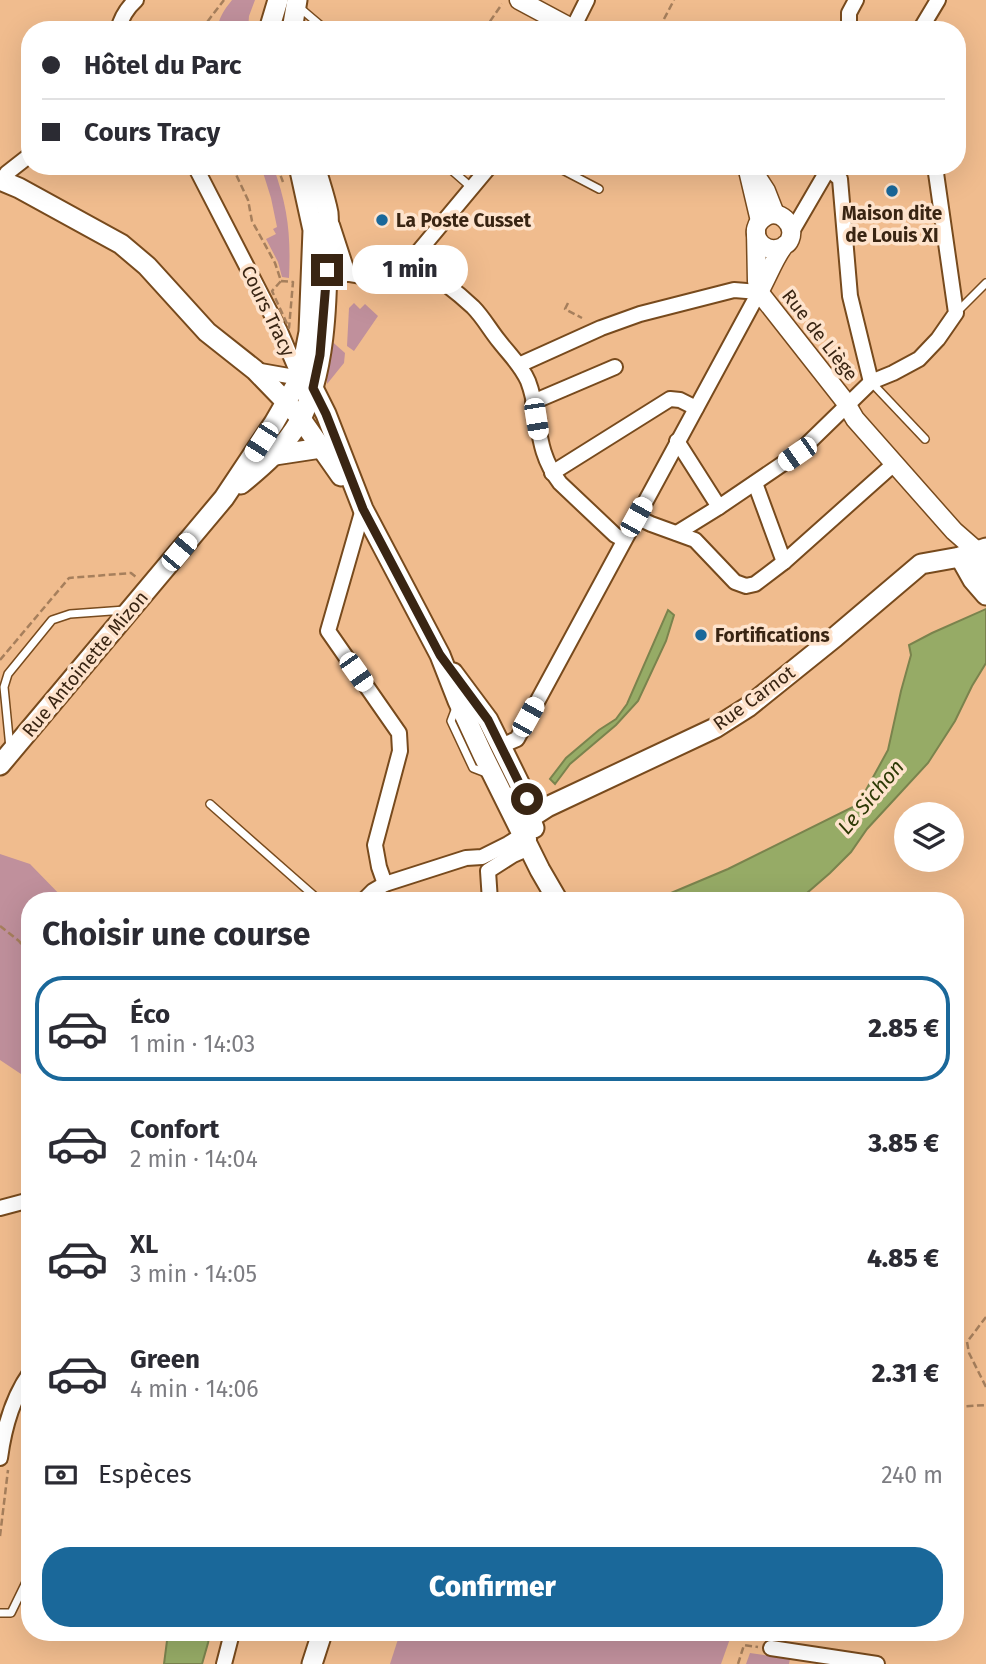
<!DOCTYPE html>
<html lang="fr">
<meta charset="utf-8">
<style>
:root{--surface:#fff;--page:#f7f7f7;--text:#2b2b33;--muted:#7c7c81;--line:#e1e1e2;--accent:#1a689a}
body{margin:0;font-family:"Fira Sans",sans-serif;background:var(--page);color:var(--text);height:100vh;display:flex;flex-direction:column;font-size:26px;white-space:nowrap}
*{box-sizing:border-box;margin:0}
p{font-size:23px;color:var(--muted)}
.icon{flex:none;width:38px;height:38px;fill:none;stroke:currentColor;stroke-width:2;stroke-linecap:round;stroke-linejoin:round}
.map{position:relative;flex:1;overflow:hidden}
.sheet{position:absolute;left:21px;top:892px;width:943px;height:749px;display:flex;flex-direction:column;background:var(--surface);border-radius:28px;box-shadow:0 7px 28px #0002}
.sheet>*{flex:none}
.guide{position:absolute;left:21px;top:21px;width:945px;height:154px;border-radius:28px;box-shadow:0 7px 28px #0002;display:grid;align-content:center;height:154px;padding:0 21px;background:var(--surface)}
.tools{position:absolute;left:894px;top:802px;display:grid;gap:14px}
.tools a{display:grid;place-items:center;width:70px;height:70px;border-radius:50%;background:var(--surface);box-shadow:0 7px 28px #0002;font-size:35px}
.end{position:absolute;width:32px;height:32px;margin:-16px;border:9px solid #392513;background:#fff;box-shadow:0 0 0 4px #fff}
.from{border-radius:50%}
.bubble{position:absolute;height:49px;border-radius:24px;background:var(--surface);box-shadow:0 7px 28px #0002;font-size:23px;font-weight:800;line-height:49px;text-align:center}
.car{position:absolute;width:21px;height:42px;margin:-21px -10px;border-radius:9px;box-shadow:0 0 5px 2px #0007;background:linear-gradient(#fff 24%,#345 0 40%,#fff 0 76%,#345 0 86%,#fff 0)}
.guide b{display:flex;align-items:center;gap:24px;height:66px;font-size:26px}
.guide b+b{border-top:2px solid var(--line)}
.guide i{width:18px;height:18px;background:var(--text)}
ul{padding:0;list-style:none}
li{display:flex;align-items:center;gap:21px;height:105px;margin:0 14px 10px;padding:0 7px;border:4px solid transparent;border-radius:28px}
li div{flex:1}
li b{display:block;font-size:26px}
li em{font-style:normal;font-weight:800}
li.selected{border-color:var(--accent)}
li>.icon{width:63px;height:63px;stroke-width:1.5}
h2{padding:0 21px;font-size:32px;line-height:84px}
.pay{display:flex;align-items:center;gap:18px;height:77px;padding:0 21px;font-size:26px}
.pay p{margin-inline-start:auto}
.primary-button{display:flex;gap:14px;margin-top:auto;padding:14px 21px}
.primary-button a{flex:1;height:80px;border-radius:28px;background:var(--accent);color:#fff;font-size:28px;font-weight:800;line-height:80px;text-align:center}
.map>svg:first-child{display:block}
.green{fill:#c0909c}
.water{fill:#96ab66;stroke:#7a834d;stroke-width:2}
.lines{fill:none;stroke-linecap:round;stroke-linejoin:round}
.service-casing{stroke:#774a1d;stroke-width:10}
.minor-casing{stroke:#774a1d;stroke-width:18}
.tertiary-casing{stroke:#774a1d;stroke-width:21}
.secondary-casing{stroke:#774a1d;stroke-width:23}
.path{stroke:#a67f5c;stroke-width:2.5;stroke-dasharray:7 3.5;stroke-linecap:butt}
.service{stroke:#fff;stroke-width:7}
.minor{stroke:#fff;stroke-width:14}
.tertiary{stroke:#fff;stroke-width:18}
.secondary{stroke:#fff;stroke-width:19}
.route{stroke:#392513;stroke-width:9}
.poi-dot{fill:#1a689a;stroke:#fee3cc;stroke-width:2.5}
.labels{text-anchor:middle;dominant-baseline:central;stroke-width:7;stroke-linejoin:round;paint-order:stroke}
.poi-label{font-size:19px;font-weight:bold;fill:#392513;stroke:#fee3cc;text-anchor:start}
.street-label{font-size:19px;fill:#392513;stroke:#fee3cc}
.water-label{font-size:21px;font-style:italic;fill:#2e3a05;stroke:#fee3cc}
</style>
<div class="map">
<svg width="986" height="1664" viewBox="0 0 986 1664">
<rect width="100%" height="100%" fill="#f0bc8e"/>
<g class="green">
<path d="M232,0H255L249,16L248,30H217C219,17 224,10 232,0Z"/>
<path d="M261,166H273C288,207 291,235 289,278L282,277L278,262L266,239L276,234L273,229L277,227L271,198Z"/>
<polygon points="354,303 360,309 365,304 378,316 354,351 347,346 349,308"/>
<polygon points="328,338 345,353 344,363 327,384"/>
<polygon points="0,854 30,864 66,901 30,901 30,1080 0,1060"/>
<polygon points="400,1633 732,1633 721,1664 390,1664"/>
<polygon points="750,1653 790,1659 789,1664 746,1664"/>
</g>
<g class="water">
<polygon points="986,609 986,663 972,686 955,721 928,763 867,829 851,852 830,873 800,899 792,901 652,901 728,869 855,806 866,790 888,750 901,691 911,655 909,645 932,633"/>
<polygon points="668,610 674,615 666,641 638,701 616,725 570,764 555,784 550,779 566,758 599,730 616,719 627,704"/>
<polygon points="168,1633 210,1633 208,1643 202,1664 164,1664"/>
</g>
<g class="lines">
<defs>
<g id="service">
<polyline points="300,8 326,30"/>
<polyline points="447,166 472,188"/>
<polyline points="555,166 599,189"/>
<polyline points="957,312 986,283"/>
<polyline points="871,382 925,439"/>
<polyline points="457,705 451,721 473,768 486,773"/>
<polyline points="10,748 4,687 8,674 52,620 70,614 125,610"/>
<polyline points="210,804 320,901"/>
<polyline points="0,1613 11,1613 30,1574"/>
</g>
<g id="minor">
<path d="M118,30C121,18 127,8 136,0"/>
<polyline points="572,30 587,0"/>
<polyline points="849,30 849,13 856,0"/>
<polyline points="920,30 938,0"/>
<polyline points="195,166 280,331 300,378"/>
<polyline points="829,169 840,179 850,296 871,382"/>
<polyline points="2,181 7,173 30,155"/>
<polyline points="332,225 348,274"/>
<polyline points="791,233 830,166"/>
<path d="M412,261C433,274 455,290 473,307C483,317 490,330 499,341C509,354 521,365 528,381C542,417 533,448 560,483L615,535L624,540"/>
<polyline points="320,269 380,279 391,280 399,275 490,166"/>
<polyline points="255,370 300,378 304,381"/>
<polyline points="533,402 615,367"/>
<polyline points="677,441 719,507"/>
<polyline points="552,473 670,399 680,400 696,408"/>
<polyline points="755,483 784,562"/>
<polyline points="363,509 328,631 399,733 400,751 375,845 379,867 385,884"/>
<polyline points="636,517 651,524 695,540 735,582 746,586 755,584 784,562 895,463"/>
<polyline points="677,533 719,507 797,454 871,382 893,373 919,359 938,339 956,313 935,166"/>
<polyline points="501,746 517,739 759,292 734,290 640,314 601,328 519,365"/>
<polyline points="363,901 373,891 385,884 466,858 482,857 508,844 522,835 529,839"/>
<polyline points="490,901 488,871 513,855 529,848"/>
<polyline points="0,1208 30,1200"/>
<path d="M0,1458C4,1428 13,1397 30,1373"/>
<polyline points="771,1648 877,1664"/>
<polyline points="224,1664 232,1633"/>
</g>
<g id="tertiary">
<polyline points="519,0 575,30"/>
<polyline points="747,166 760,221"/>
<polyline points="753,171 766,191 775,214"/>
<polyline points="756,231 757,281 759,292 844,400 855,419 954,531 978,552"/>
<path d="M759,292C767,278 774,259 783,247C787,242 787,246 790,239C796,224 779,208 765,217C745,229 761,257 783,247"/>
</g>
<g id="secondary">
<polyline points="269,30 278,0"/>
<polyline points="292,30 297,0"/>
<polyline points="299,166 313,230 309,332 300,378 300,390"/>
<polyline points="0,180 19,188 121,244 147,266 207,332 255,370 286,402 301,419 341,476"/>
<polyline points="313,388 326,414 363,509 440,655 458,701 483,755 540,870 558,901"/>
<polyline points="275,455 321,448"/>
<path d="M241,484C264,465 284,448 299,422C325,376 327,302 327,250C328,238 329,224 328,213C325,197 319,181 315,166"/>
<polyline points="978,552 986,572"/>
<polyline points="960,557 973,580 986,595"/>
<polyline points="453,673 488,720 527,799 530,818 534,828"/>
<polyline points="0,765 224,498 274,423 300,378"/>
<polyline points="530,818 547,807 715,728 748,707 835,637 921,564 960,557 986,548"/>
<polyline points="312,1664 322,1633"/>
</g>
</defs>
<use href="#service" class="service-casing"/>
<use href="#minor" class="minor-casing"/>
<use href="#tertiary" class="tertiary-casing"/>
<use href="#secondary" class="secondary-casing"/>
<g class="path">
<polyline points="664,19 674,0"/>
<polyline points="201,30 224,0"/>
<polyline points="484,30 502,4"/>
<polyline points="232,166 248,200 252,221 275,263 281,281"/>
<polyline points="277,166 283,182"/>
<polygon points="281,281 293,282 289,328 272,291"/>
<polyline points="568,303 565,309 582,318"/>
<polyline points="0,660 69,578 131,573 136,577"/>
<polyline points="0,926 19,941 30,955"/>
<path d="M30,957C23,968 22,978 30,989"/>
<polyline points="986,1317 967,1342 969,1353 986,1387"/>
<polyline points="956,1407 986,1405"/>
<polyline points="0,1536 8,1470"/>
<polyline points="738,1664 744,1645 758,1647"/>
</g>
<use href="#service" class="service"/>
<use href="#minor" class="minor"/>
<use href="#tertiary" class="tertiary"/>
<use href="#secondary" class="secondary"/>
</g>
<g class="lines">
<polyline class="route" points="327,270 320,355 313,388 326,414 363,509 440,655 488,720 527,799"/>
</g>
<g class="poi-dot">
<circle cx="892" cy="191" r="7"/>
<circle cx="382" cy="220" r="7"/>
<circle cx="701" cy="635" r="7"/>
</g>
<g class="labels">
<g class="poi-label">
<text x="892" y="213" text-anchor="middle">Maison dite<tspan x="892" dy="22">de Louis XI</tspan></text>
<text x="396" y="220">La Poste Cusset</text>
<text x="715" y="635">Fortifications</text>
</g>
<g class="street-label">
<text transform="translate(268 311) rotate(64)">Cours Tracy</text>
<text transform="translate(820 335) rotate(52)">Rue de Liège</text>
<text transform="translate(85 664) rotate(-50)">Rue Antoinette Mizon</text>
<text transform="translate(754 698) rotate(-36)">Rue Carnot</text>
</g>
<g class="water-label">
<text transform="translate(871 797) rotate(-50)">Le Sichon</text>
</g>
</g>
</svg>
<div class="tools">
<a><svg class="icon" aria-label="layers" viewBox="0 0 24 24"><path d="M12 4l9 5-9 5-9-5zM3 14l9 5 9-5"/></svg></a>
</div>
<i class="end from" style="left:527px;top:799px"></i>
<i class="end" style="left:327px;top:270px"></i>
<div class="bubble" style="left:352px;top:245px;width:116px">1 min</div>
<i class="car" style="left:536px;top:419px;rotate:171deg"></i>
<i class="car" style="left:261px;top:442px;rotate:213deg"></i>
<i class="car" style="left:797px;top:454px;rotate:235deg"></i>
<i class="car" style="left:636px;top:517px;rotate:29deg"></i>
<i class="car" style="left:179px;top:552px;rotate:40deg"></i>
<i class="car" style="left:356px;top:672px;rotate:145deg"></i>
<i class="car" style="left:528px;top:717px;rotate:29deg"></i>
<div class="guide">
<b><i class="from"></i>Hôtel du Parc</b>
<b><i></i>Cours Tracy</b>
</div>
<section class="sheet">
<h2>Choisir une course</h2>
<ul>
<li class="selected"><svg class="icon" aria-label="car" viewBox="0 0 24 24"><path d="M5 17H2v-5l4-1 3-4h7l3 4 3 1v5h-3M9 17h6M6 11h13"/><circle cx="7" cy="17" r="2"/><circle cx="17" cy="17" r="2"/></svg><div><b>Éco</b><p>1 min · 14:03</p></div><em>2.85 €</em></li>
<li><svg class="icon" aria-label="car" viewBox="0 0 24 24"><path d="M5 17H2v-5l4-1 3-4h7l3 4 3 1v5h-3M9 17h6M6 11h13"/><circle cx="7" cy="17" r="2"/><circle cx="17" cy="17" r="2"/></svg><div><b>Confort</b><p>2 min · 14:04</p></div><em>3.85 €</em></li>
<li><svg class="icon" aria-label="car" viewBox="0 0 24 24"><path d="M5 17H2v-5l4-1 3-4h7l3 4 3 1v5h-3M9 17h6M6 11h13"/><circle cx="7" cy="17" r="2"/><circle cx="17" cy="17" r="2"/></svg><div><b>XL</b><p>3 min · 14:05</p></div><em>4.85 €</em></li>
<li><svg class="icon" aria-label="car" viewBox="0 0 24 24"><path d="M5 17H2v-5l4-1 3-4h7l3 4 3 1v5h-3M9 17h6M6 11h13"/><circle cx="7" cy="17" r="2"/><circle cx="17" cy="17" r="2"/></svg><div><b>Green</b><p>4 min · 14:06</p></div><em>2.31 €</em></li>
</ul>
<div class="pay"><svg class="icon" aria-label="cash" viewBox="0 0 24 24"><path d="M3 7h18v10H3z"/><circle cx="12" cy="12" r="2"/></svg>Espèces<p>240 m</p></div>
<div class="primary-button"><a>Confirmer</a></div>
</section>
</div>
